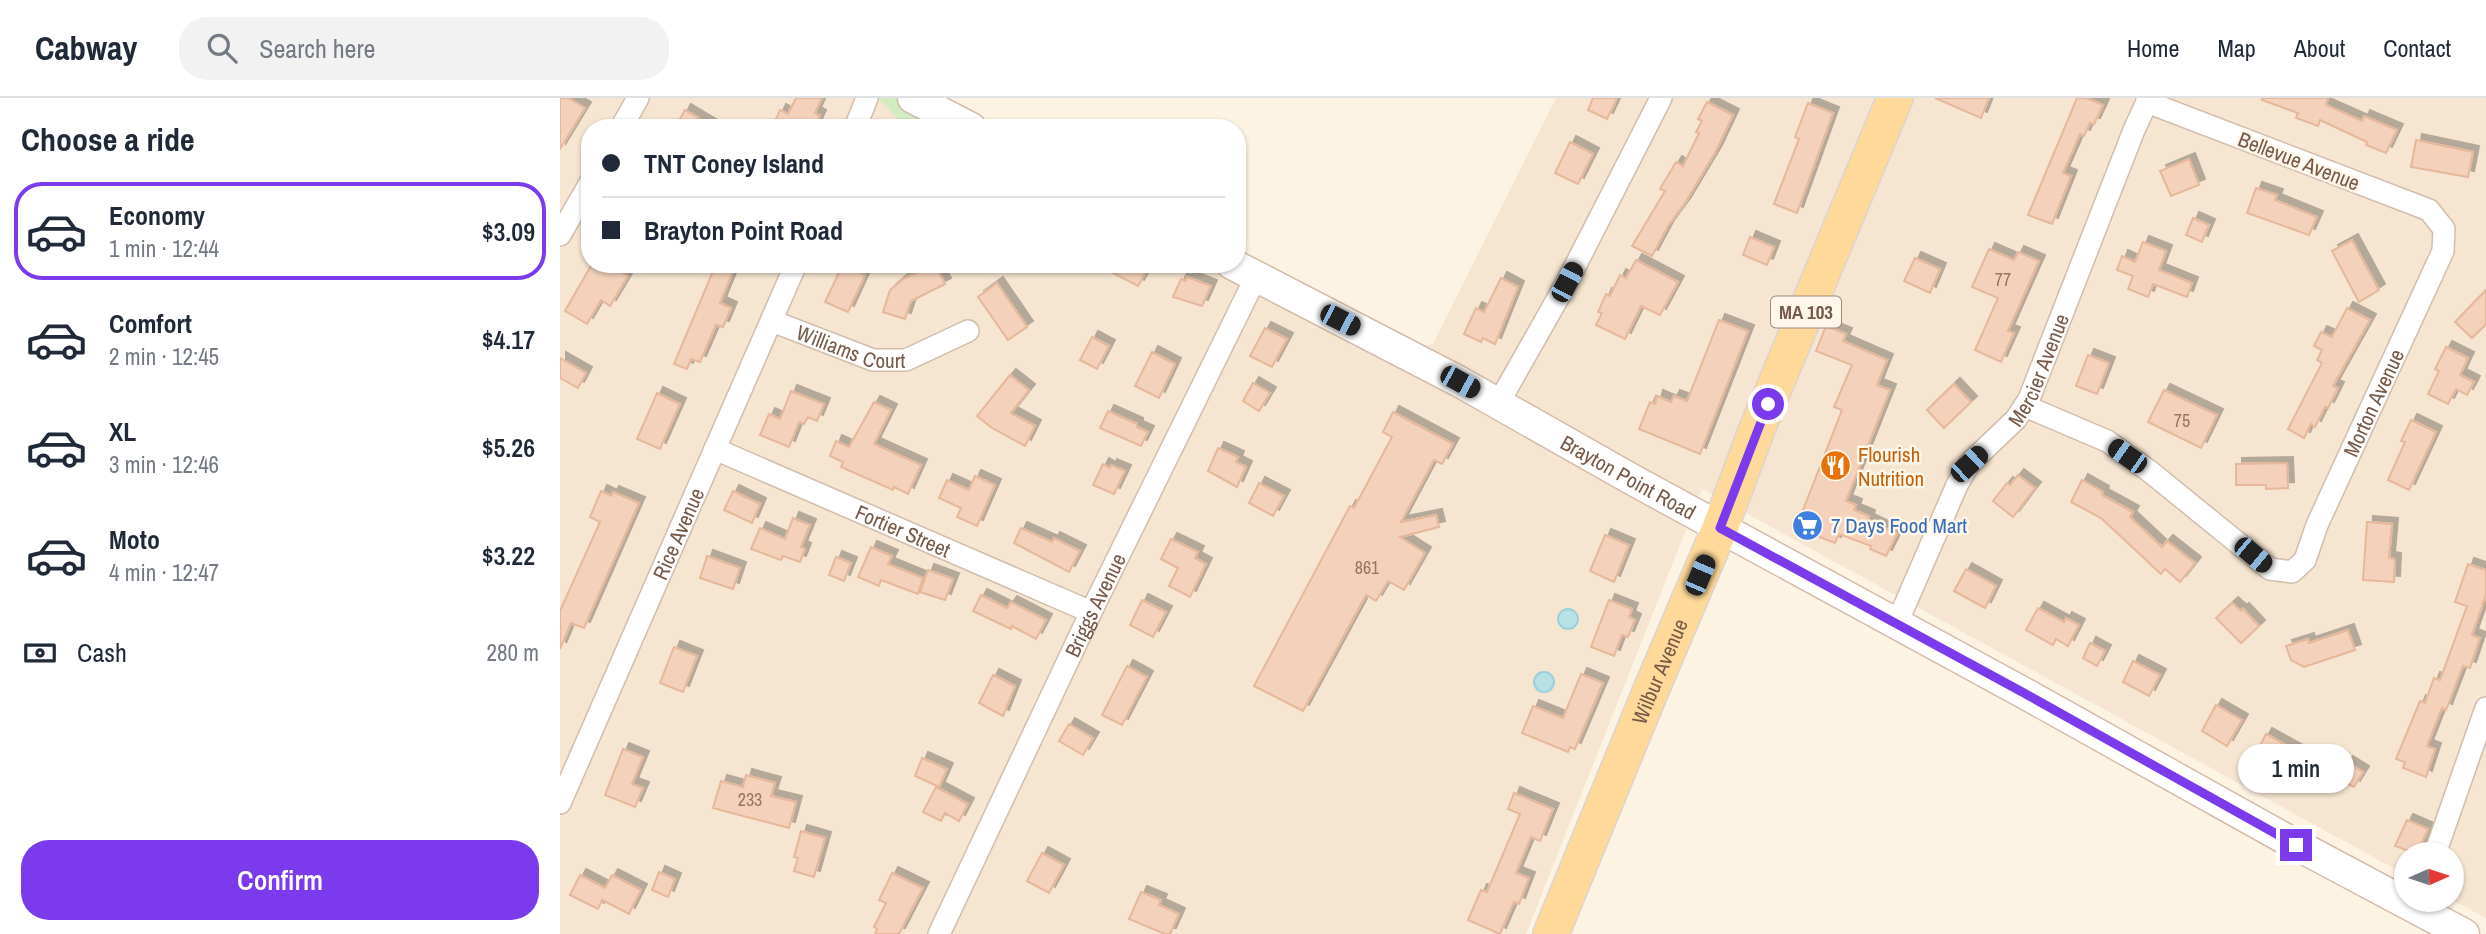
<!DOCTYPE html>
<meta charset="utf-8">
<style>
:root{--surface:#fff;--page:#f2f2f3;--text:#1f2937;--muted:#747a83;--line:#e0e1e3;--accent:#7c3aed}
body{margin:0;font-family:"Archivo Narrow",sans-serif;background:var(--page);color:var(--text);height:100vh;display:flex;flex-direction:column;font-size:26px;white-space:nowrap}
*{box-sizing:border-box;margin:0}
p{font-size:23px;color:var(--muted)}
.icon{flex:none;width:38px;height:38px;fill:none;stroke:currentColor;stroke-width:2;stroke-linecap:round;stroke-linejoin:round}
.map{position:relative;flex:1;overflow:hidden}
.panel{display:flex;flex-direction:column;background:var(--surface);width:560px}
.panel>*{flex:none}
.hud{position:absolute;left:21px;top:21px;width:665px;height:154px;border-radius:28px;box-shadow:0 2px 5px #0004;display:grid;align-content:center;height:154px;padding:0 21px;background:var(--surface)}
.needle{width:46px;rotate:87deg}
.fabs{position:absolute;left:1834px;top:744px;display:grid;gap:14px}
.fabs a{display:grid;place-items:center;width:70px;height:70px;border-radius:50%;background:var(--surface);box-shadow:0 2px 5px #0004;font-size:35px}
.end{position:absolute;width:32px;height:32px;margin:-16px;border:9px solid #7c3aed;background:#fff;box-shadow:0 0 0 4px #fff}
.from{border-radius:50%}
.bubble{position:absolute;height:49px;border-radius:24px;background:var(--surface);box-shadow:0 2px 5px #0004;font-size:23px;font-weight:600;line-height:49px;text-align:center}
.car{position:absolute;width:21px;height:42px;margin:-21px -10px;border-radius:9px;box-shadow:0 0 5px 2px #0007;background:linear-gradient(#222 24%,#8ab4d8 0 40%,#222 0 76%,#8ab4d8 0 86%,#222 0)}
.hud b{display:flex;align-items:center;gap:24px;height:66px;font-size:26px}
.hud b+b{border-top:2px solid var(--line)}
.hud i{width:18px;height:18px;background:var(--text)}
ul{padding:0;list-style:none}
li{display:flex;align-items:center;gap:21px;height:98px;margin:0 14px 10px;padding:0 7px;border:4px solid transparent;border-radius:28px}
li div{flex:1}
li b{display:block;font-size:26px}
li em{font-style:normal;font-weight:600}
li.active{border-color:var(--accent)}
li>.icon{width:63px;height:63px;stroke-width:1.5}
h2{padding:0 21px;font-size:32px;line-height:84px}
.pay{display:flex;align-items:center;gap:18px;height:77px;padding:0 21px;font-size:26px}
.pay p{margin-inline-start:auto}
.primary-button{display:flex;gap:14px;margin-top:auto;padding:14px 21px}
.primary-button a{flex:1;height:80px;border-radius:28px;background:var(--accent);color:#fff;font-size:28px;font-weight:600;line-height:80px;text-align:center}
header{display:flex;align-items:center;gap:42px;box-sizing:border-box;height:98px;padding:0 35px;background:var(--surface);border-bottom:2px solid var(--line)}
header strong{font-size:33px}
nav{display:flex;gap:38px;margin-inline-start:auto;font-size:24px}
.search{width:490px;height:63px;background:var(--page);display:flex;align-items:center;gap:18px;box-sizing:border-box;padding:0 24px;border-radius:28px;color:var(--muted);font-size:26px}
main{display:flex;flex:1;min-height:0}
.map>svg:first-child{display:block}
.residential{fill:#f5e5d1}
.green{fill:#d2ebc1}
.water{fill:#b7e0e7;stroke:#9dd0d9;stroke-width:2}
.building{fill:#f3d1ba;stroke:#e7b79a;stroke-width:2;filter:url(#shadow)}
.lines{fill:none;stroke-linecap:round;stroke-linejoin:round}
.street-casing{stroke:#d1bdac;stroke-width:24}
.secondary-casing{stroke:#d4bca9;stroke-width:33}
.primary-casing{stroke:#dbd4cf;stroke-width:38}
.street{stroke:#fff;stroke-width:21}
.secondary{stroke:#fff;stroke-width:30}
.primary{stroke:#fed999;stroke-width:35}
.route{stroke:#7c3aed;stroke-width:9}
.labels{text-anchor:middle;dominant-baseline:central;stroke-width:5;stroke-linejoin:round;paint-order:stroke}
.number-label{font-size:18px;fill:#957764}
.shield{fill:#fff7ea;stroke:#9f8879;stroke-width:2}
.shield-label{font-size:19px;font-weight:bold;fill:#765948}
.street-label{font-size:21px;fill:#765948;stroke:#fff7ea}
.food-label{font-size:21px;fill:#c56008;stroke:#fff7ea;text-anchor:start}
.shop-label{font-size:21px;fill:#366cbe;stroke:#fff7ea;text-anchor:start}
</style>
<header>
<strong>Cabway</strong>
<div class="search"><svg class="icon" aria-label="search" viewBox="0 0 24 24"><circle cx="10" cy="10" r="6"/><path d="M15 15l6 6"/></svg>Search here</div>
<nav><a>Home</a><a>Map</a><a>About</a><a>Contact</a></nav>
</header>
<main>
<section class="panel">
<h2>Choose a ride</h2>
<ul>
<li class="active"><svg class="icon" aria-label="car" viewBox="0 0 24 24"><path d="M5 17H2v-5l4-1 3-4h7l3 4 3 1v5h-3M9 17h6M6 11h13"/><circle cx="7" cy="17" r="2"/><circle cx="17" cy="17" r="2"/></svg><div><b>Economy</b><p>1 min · 12:44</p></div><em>$3.09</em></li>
<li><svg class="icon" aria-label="car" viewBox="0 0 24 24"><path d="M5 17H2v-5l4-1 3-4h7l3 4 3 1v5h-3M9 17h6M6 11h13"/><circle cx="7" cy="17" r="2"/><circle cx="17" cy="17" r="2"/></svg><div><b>Comfort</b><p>2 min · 12:45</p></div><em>$4.17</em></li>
<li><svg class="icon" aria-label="car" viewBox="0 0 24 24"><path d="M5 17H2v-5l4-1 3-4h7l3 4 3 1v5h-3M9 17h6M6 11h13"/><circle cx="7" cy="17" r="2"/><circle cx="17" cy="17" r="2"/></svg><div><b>XL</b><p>3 min · 12:46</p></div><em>$5.26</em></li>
<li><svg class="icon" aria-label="car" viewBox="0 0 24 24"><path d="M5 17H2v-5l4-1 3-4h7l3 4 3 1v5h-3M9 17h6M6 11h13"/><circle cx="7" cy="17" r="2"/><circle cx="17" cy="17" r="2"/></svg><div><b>Moto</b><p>4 min · 12:47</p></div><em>$3.22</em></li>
</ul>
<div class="pay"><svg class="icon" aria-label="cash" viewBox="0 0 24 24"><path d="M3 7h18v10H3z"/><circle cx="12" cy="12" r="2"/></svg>Cash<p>280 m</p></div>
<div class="primary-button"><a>Confirm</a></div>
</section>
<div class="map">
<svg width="1926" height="836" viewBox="0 0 1926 836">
<defs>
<filter id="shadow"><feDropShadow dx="6" dy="-6" stdDeviation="0" flood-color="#0004"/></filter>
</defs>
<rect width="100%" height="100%" fill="#fdf3e3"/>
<polygon class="residential" points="0,0 333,0 390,30 30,30 30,166 653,166 831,258 873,246 996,0 1926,0 1926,820 1892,802 1892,756 1846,756 1846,777 1142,391 966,836 0,836"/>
<polygon class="green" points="317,0 384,0 367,30 348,30"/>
<g class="water">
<circle cx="1008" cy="521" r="10"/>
<circle cx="984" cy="584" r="10"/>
</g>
<g class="building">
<polygon points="0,0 8,0 25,10 0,51"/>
<polygon points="236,0 262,0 255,15 260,18 255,29 257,30 212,30 220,12 228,16"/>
<polygon points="1033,0 1057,0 1047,21 1028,12"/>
<polygon points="1375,0 1429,0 1421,20"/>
<polygon points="1517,0 1526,0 1543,7 1534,26 1530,25 1524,38 1520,36 1503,75 1511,78 1492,126 1468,117"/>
<polygon points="1702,0 1768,0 1766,7 1802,23 1804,18 1837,32 1826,55 1806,47 1807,44 1760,22 1758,28 1736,20 1738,15 1702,2"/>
<polygon points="1147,4 1173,17 1156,53 1125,105 1108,128 1092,158 1072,148 1105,93 1100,91 1116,64 1123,68 1139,35 1136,34 1142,23 1138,21"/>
<polygon points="1248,5 1273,15 1237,115 1214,106 1239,41 1235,39"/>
<polygon points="125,12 155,30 115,30"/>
<polygon points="1856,42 1913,54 1908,79 1851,69"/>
<polygon points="1010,44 1033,56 1018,86 995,75"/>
<polygon points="1629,61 1639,87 1611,98 1600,73"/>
<polygon points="1696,90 1717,97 1715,102 1757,119 1749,137 1687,115"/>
<polygon points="1633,120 1649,127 1642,144 1626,137"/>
<polygon points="1190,139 1214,149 1207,167 1183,157"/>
<polygon points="1792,142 1819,192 1799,204 1772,153"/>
<polygon points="1583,144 1606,153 1599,172 1632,185 1627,199 1593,186 1588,199 1568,191 1573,178 1557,172 1562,158 1575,164"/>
<polygon points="1429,151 1454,162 1458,154 1479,163 1448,233 1454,235 1441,264 1415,252 1438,200 1412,189"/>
<polygon points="1355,160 1380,171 1370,195 1344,183"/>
<polygon points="1076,162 1118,184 1100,217 1081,208 1065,241 1036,227 1042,215 1038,214 1046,196 1050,198 1060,177 1066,180"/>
<polygon points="32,166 47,166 68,178 50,208 41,202 27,226 5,213"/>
<polygon points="156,166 176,166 160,205 171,210 163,229 156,227 140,264 131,261 127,271 114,266"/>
<polygon points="283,166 305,177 288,214 265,204"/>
<polygon points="375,166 385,186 351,203 345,221 323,214 330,192 343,181"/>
<polygon points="536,166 590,166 578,188"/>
<polygon points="627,179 651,188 642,208 613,199 621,181 626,183"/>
<polygon points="941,180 958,189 935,246 923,240 921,244 904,236 916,210 924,214"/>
<polygon points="437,185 467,229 448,242 418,199"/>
<polygon points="1926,192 1926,226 1912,240 1895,224"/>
<polygon points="1787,210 1810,222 1773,288 1778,290 1768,310 1765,309 1755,329 1751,326 1744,340 1728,331 1762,265 1757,262 1762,252 1754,248 1761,234 1772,239"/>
<polygon points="1159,222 1188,233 1140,356 1079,331 1090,304 1095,306 1097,298 1111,304 1114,298 1127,303"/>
<polygon points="1266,228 1286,236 1283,243 1327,262 1317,287 1330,292 1286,403 1296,407 1294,412 1309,418 1308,422 1337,436 1326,458 1310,451 1311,448 1279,436 1275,445 1236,430 1282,312 1274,309 1292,267 1256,253"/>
<polygon points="705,230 727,241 712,269 690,258"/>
<polygon points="532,239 549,248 537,271 520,262"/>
<polygon points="1886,249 1908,260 1900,277 1914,284 1907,297 1896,291 1888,306 1868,296 1879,273 1875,271"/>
<polygon points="592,254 615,266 599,300 575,288"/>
<polygon points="1528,257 1549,265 1537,296 1516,288"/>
<polygon points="0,260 26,275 18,290 0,280"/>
<polygon points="450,277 469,292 451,315 475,328 465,348 432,330 417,318"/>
<polygon points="693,285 710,295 699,313 683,303"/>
<polygon points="1394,286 1411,304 1384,330 1367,312"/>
<polygon points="1604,292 1657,317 1641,350 1588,324"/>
<polygon points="231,293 264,306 257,323 248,319 244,326 239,324 229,349 200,337 209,316 220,321"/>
<polygon points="97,295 120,306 100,351 77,341"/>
<polygon points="314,304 331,312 314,346 361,367 348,396 334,389 333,392 281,369 283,364 270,358 276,343 289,349"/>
<polygon points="548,313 577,326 577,329 588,334 581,348 540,330"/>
<polygon points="833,314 893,346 882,366 874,362 841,424 876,417 879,429 840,439 865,455 844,492 828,483 816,503 806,497 743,613 694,588 790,408 794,410 832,339 823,334"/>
<polygon points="1851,322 1876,334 1849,392 1828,382 1845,344 1841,343"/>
<polygon points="658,350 678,359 676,364 686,369 677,389 648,373"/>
<polygon points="1727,365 1728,390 1706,391 1706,387 1676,387 1676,366"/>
<polygon points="543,366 550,370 551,367 565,373 554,396 533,387"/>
<polygon points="1458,377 1475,390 1453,419 1433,403 1447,385 1450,387"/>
<polygon points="415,378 435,387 417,428 397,419 401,410 379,400 387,382 409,392"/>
<polygon points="1522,382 1543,394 1542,397 1573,414 1570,419 1602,449 1607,443 1635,465 1620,484 1605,471 1601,476 1541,420 1511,404"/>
<polygon points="699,385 724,398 713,418 689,405"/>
<polygon points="41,393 51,398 53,394 79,405 24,530 11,525 0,551 0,513 40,424 30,419"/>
<polygon points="173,393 200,406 192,425 164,412"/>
<polygon points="233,420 250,427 241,449 245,451 240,464 223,458 221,462 191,451 200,430 225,441"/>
<polygon points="1807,424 1832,426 1829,460 1835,461 1834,484 1803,482"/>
<polygon points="461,430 492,444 494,440 520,453 509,474 454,445"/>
<polygon points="1045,437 1069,447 1054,484 1030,473"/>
<polygon points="611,441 638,454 635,460 646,466 630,499 609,488 618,470 601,461"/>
<polygon points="311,449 332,458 328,466 363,480 358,496 321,482 319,488 298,479"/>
<polygon points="147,458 180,470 173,491 140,480"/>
<polygon points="276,459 291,465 284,483 269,477"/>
<polygon points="1908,466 1926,472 1926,497 1912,537 1920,540 1910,570 1903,568 1886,612 1882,610 1867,648 1875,651 1866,679 1843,670 1845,664 1836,661 1860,603 1865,605 1874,580 1880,582 1907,508 1895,504"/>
<polygon points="1406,471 1436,488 1425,510 1394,493"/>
<polygon points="368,472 393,481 385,502 360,494"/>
<polygon points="421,497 447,510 451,504 486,522 476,541 452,528 451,531 413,513"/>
<polygon points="582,502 606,514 593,539 570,527"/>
<polygon points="1049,502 1072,511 1069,519 1075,522 1068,539 1062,537 1054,558 1031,549"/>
<polygon points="1672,505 1681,513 1683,511 1699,528 1681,545 1656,520"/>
<polygon points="1478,510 1504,524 1506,520 1519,527 1508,548 1496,541 1493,547 1466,532"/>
<polygon points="1788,532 1795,552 1744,569 1731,562 1726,548 1748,541 1749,545"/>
<polygon points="1530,545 1545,553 1537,568 1523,560"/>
<polygon points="114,549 137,558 123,594 100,585"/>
<polygon points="1573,563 1600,577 1589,598 1563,584"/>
<polygon points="567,568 587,579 562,627 542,617"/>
<polygon points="1021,576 1043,585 1015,651 1010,649 1008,654 962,635 973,608 1003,620"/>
<polygon points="433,577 455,588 443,618 419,605"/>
<polygon points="1656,607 1682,622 1667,648 1642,633"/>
<polygon points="509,626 533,640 523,657 499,643"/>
<polygon points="1706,636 1759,665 1746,689 1693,660"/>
<polygon points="63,651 83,659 72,686 83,690 75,709 45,697"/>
<polygon points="362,660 387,671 379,689 355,678"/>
<polygon points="1787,664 1803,674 1794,689 1777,680"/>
<polygon points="186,677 215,685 211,698 236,704 229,730 153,710 161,683 183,689"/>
<polygon points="376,689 408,706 399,723 385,715 381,723 363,714"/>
<polygon points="954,695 993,711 980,743 971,739 956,775 969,780 959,806 954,804 940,836 908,822 921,792 927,794 960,716 948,711"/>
<polygon points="1847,722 1868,731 1857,756 1835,748"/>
<polygon points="241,733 265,740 254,779 234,773 238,760 234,759"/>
<polygon points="482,755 504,767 489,795 467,783"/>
<polygon points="99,774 115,781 108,799 92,792"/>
<polygon points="332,775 363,790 339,836 315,836 317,831 314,829 326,805 319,802"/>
<polygon points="20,777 45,790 52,777 81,792 69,816 42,802 38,811 10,797"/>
<polygon points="581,794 601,802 599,807 619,816 610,836 605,836 569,821"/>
</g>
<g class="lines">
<defs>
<g id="street">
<polyline points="61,30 78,0"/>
<polyline points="295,30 307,0"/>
<polyline points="0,137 30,85"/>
<path id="s1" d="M212,223L313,262H346L408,233"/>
<polyline points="938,306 1007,184 1101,0"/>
<path id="s2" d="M1465,308L1547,343L1588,372L1710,471L1732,474L1745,462L1757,427L1883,153L1884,131L1869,112L1587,4"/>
<path id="s3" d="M155,351L531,514"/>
<path id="s4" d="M1337,525L1397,387L1409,366L1456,321L1469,301L1574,32L1587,4V0"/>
<path id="s5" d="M0,705L236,166"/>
<polyline points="1875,756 1926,610"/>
<path id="s6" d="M379,836L531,514L696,179"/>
</g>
<g id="secondary">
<polyline points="353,0 411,30"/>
<path id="s7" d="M672,166L900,284L1073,382L1464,595L1722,739L1904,836"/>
</g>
<g id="primary">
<path id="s8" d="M991,836L1091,592L1160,430L1197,331L1335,0"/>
</g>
</defs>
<use href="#street" class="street-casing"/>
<use href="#secondary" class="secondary-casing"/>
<use href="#primary" class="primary-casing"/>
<use href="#street" class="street"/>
<use href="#secondary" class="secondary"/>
<use href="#primary" class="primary"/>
</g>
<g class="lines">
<polyline class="route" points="1208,306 1160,430 1464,595 1736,747"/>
</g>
<defs>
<symbol id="restaurant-disc" viewBox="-11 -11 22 22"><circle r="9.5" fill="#e8710a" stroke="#fff7ea"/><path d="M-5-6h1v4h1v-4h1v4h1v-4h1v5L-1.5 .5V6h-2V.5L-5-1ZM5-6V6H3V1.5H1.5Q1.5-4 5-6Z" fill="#fff"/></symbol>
<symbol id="supermarket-disc" viewBox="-11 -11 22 22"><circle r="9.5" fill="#3f7fe0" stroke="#fff7ea"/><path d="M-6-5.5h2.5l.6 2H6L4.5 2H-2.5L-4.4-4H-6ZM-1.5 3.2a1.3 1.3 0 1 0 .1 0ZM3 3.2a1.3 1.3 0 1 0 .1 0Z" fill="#fff"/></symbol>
</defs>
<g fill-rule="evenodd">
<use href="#restaurant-disc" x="1258" y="350" width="35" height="35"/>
<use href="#supermarket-disc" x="1230" y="410" width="35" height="35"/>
</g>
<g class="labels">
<g class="number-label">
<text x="1443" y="181">77</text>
<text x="1622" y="322">75</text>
<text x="807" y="469">861</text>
<text x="190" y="701">233</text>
</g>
<rect class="shield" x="1211" y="198.5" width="70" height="31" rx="5"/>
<g class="shield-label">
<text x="1246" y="214">MA 103</text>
</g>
<g class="street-label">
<text transform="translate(1739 63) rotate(21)">Bellevue Avenue</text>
<text stroke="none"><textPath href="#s1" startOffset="84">Williams Court</textPath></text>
<text stroke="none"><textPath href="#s4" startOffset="294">Mercier Avenue</textPath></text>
<text stroke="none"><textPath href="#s2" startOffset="508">Morton Avenue</textPath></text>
<text stroke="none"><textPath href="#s7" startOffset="450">Brayton Point Road</textPath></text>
<text stroke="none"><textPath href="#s3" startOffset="205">Fortier Street</textPath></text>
<text stroke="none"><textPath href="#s5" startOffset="294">Rice Avenue</textPath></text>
<text stroke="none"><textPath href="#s6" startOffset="364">Briggs Avenue</textPath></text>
<text stroke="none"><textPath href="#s8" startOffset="284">Wilbur Avenue</textPath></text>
</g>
<g class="food-label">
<text x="1298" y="356">Flourish<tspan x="1298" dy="24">Nutrition</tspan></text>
</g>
<g class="shop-label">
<text x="1271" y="427">7 Days Food Mart</text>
</g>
</g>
</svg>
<div class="fabs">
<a><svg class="needle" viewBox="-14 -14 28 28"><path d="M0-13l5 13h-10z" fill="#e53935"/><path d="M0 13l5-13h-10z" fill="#747a83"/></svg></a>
</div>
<i class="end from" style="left:1208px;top:306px"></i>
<i class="end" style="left:1736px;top:747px"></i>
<div class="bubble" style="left:1678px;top:646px;width:116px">1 min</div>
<i class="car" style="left:1007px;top:184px;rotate:28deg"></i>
<i class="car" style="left:780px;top:222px;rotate:117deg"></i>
<i class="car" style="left:900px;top:284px;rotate:119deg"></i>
<i class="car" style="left:1567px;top:358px;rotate:305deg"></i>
<i class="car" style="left:1409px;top:366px;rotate:47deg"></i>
<i class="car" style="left:1693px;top:457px;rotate:130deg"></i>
<i class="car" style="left:1140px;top:477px;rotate:23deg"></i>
<div class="hud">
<b><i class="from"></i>TNT Coney Island</b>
<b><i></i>Brayton Point Road</b>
</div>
</div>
</main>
